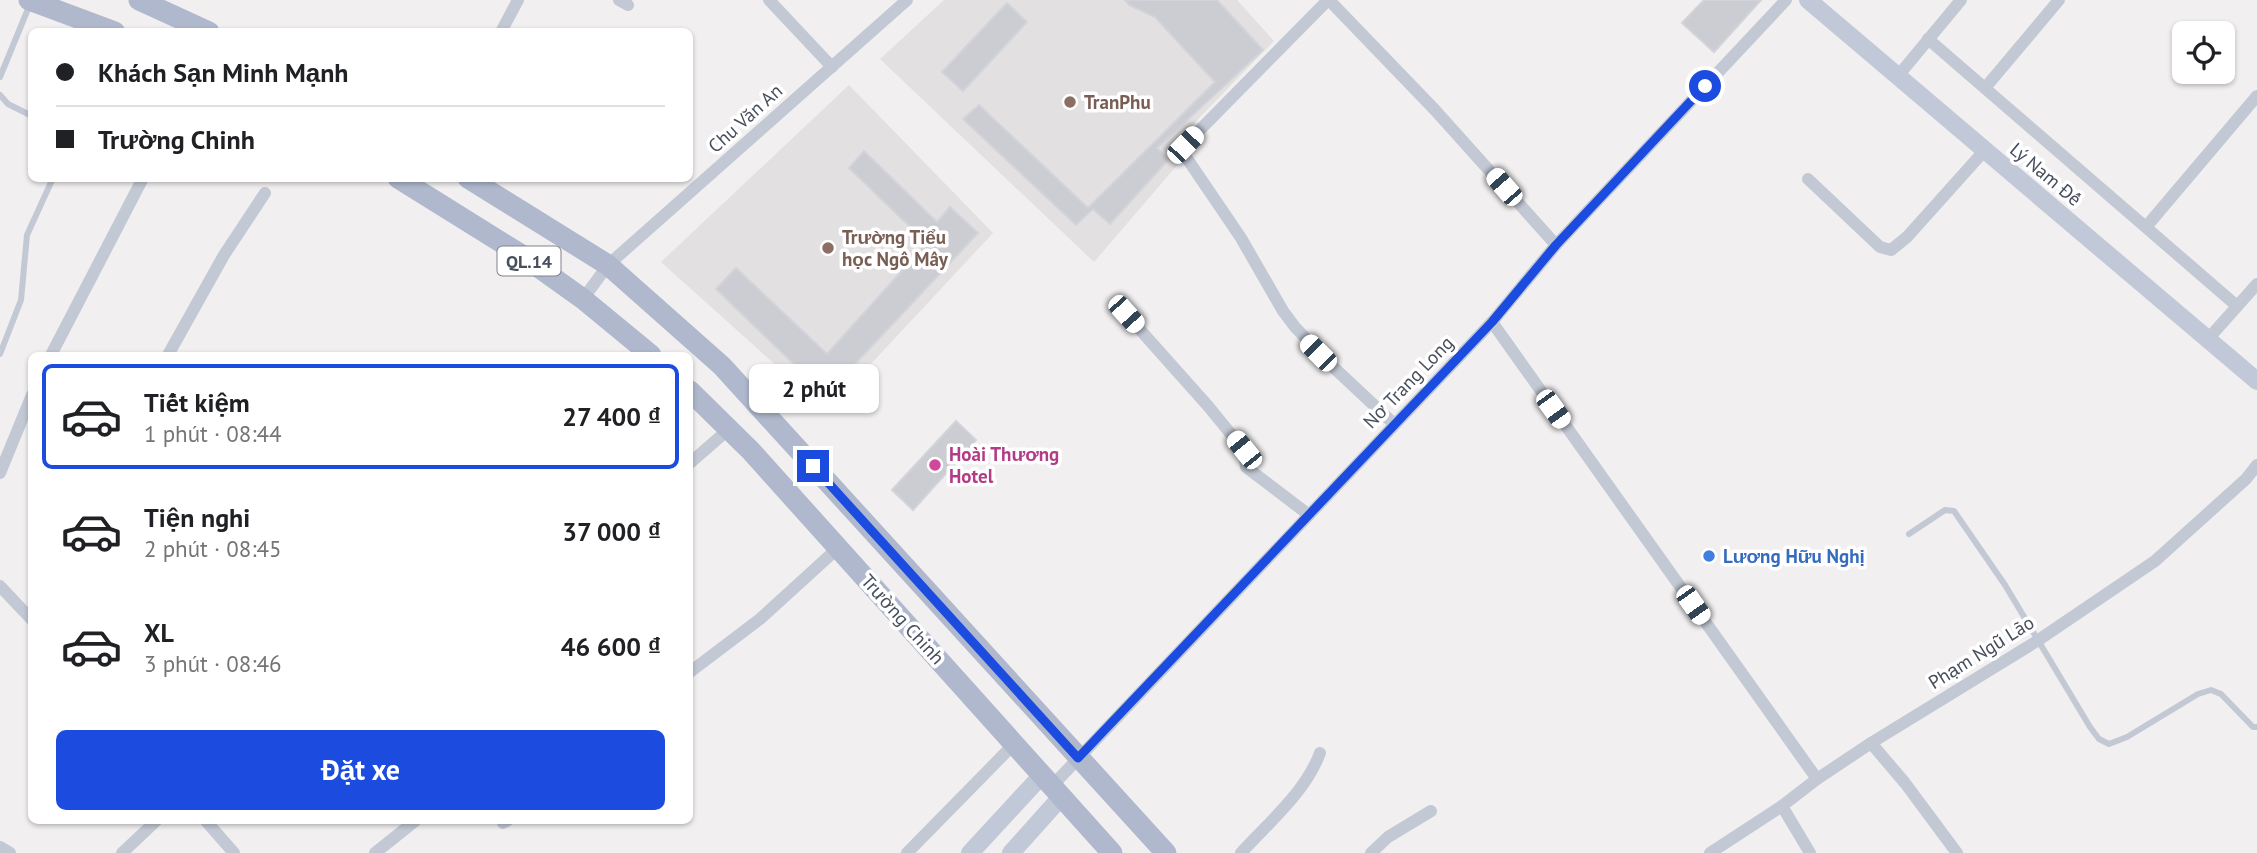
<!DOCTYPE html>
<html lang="vi">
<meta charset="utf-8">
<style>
:root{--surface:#fff;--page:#f2f2f2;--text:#202124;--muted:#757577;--line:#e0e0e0;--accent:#1b4cdf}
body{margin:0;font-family:"PT Sans",sans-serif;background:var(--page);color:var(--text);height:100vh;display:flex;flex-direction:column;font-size:26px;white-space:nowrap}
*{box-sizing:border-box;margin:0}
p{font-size:23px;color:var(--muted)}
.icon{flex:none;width:38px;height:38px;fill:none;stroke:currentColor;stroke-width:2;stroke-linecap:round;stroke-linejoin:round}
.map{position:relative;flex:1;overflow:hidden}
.side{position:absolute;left:28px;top:352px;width:665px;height:472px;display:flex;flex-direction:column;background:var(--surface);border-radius:10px;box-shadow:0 2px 5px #0004}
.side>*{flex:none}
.top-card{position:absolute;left:28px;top:28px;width:665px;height:154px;border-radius:10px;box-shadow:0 2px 5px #0004;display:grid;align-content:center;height:154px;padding:0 28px;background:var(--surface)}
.controls{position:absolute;left:2172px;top:21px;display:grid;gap:14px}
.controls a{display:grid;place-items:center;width:63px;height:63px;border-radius:10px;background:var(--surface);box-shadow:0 2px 5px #0004;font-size:35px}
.end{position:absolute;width:32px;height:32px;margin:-16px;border:9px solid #1b4cdf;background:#fff;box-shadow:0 0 0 4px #fff}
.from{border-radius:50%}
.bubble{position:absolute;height:49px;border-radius:10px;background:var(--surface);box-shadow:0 2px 5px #0004;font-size:23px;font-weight:700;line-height:49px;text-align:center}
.car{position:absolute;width:21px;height:42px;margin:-21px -10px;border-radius:9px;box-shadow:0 0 5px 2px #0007;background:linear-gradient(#fff 24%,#345 0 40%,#fff 0 76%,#345 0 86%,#fff 0)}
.top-card b{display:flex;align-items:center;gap:24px;height:66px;font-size:26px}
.top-card b+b{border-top:2px solid var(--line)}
.top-card i{width:18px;height:18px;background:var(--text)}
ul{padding:12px 0 0;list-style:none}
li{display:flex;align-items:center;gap:21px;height:105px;margin:0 14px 10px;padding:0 14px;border:4px solid transparent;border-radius:10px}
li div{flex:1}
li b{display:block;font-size:26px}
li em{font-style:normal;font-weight:700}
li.selected{border-color:var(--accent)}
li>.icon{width:63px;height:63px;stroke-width:1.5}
.action{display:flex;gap:14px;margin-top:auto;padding:14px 28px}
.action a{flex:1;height:80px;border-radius:10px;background:var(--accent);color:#fff;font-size:28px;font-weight:700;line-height:80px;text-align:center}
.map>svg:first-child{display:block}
.education{fill:#e2e0e1}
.building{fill:#cccdd3;stroke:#d3d3da;stroke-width:2}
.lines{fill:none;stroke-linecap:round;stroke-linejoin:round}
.lane{stroke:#c2c8d4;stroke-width:6}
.street{stroke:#c2c8d4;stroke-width:12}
.secondary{stroke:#c1c8d7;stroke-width:18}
.primary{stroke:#afb8cd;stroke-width:21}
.route{stroke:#1b4cdf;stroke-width:9}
.education-dot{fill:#8d6e63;stroke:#fff;stroke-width:2.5}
.hotel-dot{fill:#d1479c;stroke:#fff;stroke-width:2.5}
.shop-dot{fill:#3f7fe0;stroke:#fff;stroke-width:2.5}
.labels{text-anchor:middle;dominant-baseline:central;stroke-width:7;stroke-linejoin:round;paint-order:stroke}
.shield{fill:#fff;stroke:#7e838d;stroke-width:2}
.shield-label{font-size:18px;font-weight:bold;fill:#474e5c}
.education-label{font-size:19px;font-weight:bold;fill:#785e54;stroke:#fff;text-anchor:start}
.street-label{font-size:19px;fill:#474e5c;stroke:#fff}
.hotel-label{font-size:19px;font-weight:bold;fill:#b23c85;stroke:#fff;text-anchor:start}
.shop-label{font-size:19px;font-weight:bold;fill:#366cbe;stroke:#fff;text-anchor:start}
</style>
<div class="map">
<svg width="2257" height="853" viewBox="0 0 2257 853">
<rect width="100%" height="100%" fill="#f1efef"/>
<g class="education">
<polygon points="944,0 1237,0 1274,41 1173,145 1179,163 1094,262 880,59"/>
<polygon points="849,85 993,233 827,411 661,262"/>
</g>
<g class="building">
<polygon points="1125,0 1217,0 1263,50 1157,148 1169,159 1110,224 1093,209 1076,225 963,119 979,105 1088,208 1215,82 1155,17 1129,5"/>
<polygon points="1704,0 1761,0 1714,52 1682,23"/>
<polygon points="1007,3 1027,22 963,91 942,72"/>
<polygon points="864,151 937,222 950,207 978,233 826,395 716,289 736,268 827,354 927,243 849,168"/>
<polygon points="956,421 976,440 913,510 892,490"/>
</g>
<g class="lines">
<g class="lane">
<polyline points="0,77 30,4"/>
<polyline points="0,95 8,104 32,116"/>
<polyline points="0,354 21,300 27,235 53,178"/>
<polyline points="1909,534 1945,510 1954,511 2005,585 2090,727 2099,739 2109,744 2127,737 2198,694 2211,690 2221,694 2253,727 2257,727"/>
</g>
<g class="street">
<polyline points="619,0 628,5"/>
<polyline points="769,0 832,67"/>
<polyline points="1328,0 1185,145 1184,154 1241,238 1283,311 1295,327 1330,364 1394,424"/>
<polyline points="1329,0 1435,110 1556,245"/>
<polyline points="501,32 518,0"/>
<polyline points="1928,39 2237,306"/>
<polyline points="1898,76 1961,0"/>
<polyline points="1985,88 2059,0"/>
<polyline points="1808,179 1880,247 1891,250 1907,237 1985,150"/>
<polyline points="2146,227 2257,96"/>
<polyline points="583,299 608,265 907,0"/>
<polyline points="1126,314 1208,406 1244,450 1246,467 1309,515"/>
<polyline points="1492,322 1817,779"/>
<polyline points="2208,339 2257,284"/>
<polyline points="51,355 143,178"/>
<polyline points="168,355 224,255 265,193"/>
<polyline points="690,463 729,429"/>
<polyline points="0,473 32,395"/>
<polyline points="0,586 32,620"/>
<polyline points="690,672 760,619 838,548"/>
<polyline points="1871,743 1905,783 1957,853"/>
<polyline points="1053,785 1492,322 1556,245 1786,0"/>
<polyline points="1782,806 1810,853"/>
<polyline points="206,821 234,853"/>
<polyline points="503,823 507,821"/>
<polyline points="0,847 10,853"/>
<polyline points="122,853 156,821"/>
<polyline points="375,853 415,821"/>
<polyline points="907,853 1015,743"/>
<path d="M1241,853C1269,822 1305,793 1320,753"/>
<polyline points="1371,853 1388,837 1431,811"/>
<polyline points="1710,853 1782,806 1817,779 1871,743 2037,641 2155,561 2246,479 2257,465"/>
</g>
<g class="secondary">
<polyline points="1808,0 2257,381"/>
<polyline points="970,853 1043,774"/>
<polyline points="1011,853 1062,796"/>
</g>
<g class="primary">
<polyline points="29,0 115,32"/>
<polyline points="139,0 209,32"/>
<polyline points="398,178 520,254 583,299 651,355"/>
<polyline points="468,178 608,265 722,366 1166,853"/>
<polyline points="690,391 751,451 1112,853"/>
</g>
</g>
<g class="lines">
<polyline class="route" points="813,466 1078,758 1492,322 1556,245 1705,86"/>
</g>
<g class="education-dot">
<circle cx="1070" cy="102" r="7"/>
<circle cx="828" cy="248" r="7"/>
</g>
<circle class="hotel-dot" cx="935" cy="465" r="7"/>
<circle class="shop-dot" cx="1709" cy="556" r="7"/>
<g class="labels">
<rect class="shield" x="497.5" y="246.5" width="63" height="29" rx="5"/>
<g class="shield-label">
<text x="529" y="261">QL.14</text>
</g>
<g class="education-label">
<text x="1084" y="102">TranPhu</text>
<text x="842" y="237">Trường Tiểu<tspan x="842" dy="22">học Ngô Mây</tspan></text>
</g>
<g class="street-label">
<text transform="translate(745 118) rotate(-42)">Chu Văn An</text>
<text transform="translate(2046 174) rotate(40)">Lý Nam Đế</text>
<text transform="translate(1408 382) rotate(-46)">Nơ Trang Long</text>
<text transform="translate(903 619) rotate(48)">Trường Chinh</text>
<text transform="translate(1981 652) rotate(-32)">Phạm Ngũ Lão</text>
</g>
<g class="hotel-label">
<text x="949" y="454">Hoài Thương<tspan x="949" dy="22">Hotel</tspan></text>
</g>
<g class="shop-label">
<text x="1723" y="556">Lương Hữu Nghị</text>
</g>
</g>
</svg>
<div class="controls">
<a><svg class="icon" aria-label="locate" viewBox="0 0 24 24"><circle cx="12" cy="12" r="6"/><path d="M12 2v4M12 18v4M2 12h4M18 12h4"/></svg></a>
</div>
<i class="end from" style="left:1705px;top:86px"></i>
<i class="end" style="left:813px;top:466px"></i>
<div class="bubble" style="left:749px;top:364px;width:130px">2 phút</div>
<i class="car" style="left:1185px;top:145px;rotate:44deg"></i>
<i class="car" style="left:1504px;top:187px;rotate:319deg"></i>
<i class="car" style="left:1126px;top:314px;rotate:138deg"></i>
<i class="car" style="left:1318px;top:353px;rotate:315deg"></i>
<i class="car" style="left:1553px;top:409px;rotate:144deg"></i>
<i class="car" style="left:1244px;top:450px;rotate:321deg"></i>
<i class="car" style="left:1693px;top:605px;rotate:145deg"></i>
<div class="top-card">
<b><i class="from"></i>Khách Sạn Minh Mạnh</b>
<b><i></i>Trường Chinh</b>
</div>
<section class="side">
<ul>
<li class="selected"><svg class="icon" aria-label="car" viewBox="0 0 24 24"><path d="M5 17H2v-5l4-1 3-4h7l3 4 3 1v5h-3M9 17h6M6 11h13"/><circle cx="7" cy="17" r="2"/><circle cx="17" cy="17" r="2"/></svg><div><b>Tiết kiệm</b><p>1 phút · 08:44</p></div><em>27 400 ₫</em></li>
<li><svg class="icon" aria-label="car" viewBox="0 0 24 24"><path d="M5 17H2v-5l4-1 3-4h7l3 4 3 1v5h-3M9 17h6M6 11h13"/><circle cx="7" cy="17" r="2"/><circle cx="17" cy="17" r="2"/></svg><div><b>Tiện nghi</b><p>2 phút · 08:45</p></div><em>37 000 ₫</em></li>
<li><svg class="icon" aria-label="car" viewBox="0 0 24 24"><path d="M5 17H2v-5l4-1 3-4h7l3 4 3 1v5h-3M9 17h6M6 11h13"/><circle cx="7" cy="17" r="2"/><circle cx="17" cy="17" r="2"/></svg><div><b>XL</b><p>3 phút · 08:46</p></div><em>46 600 ₫</em></li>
</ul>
<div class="action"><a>Đặt xe</a></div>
</section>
</div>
